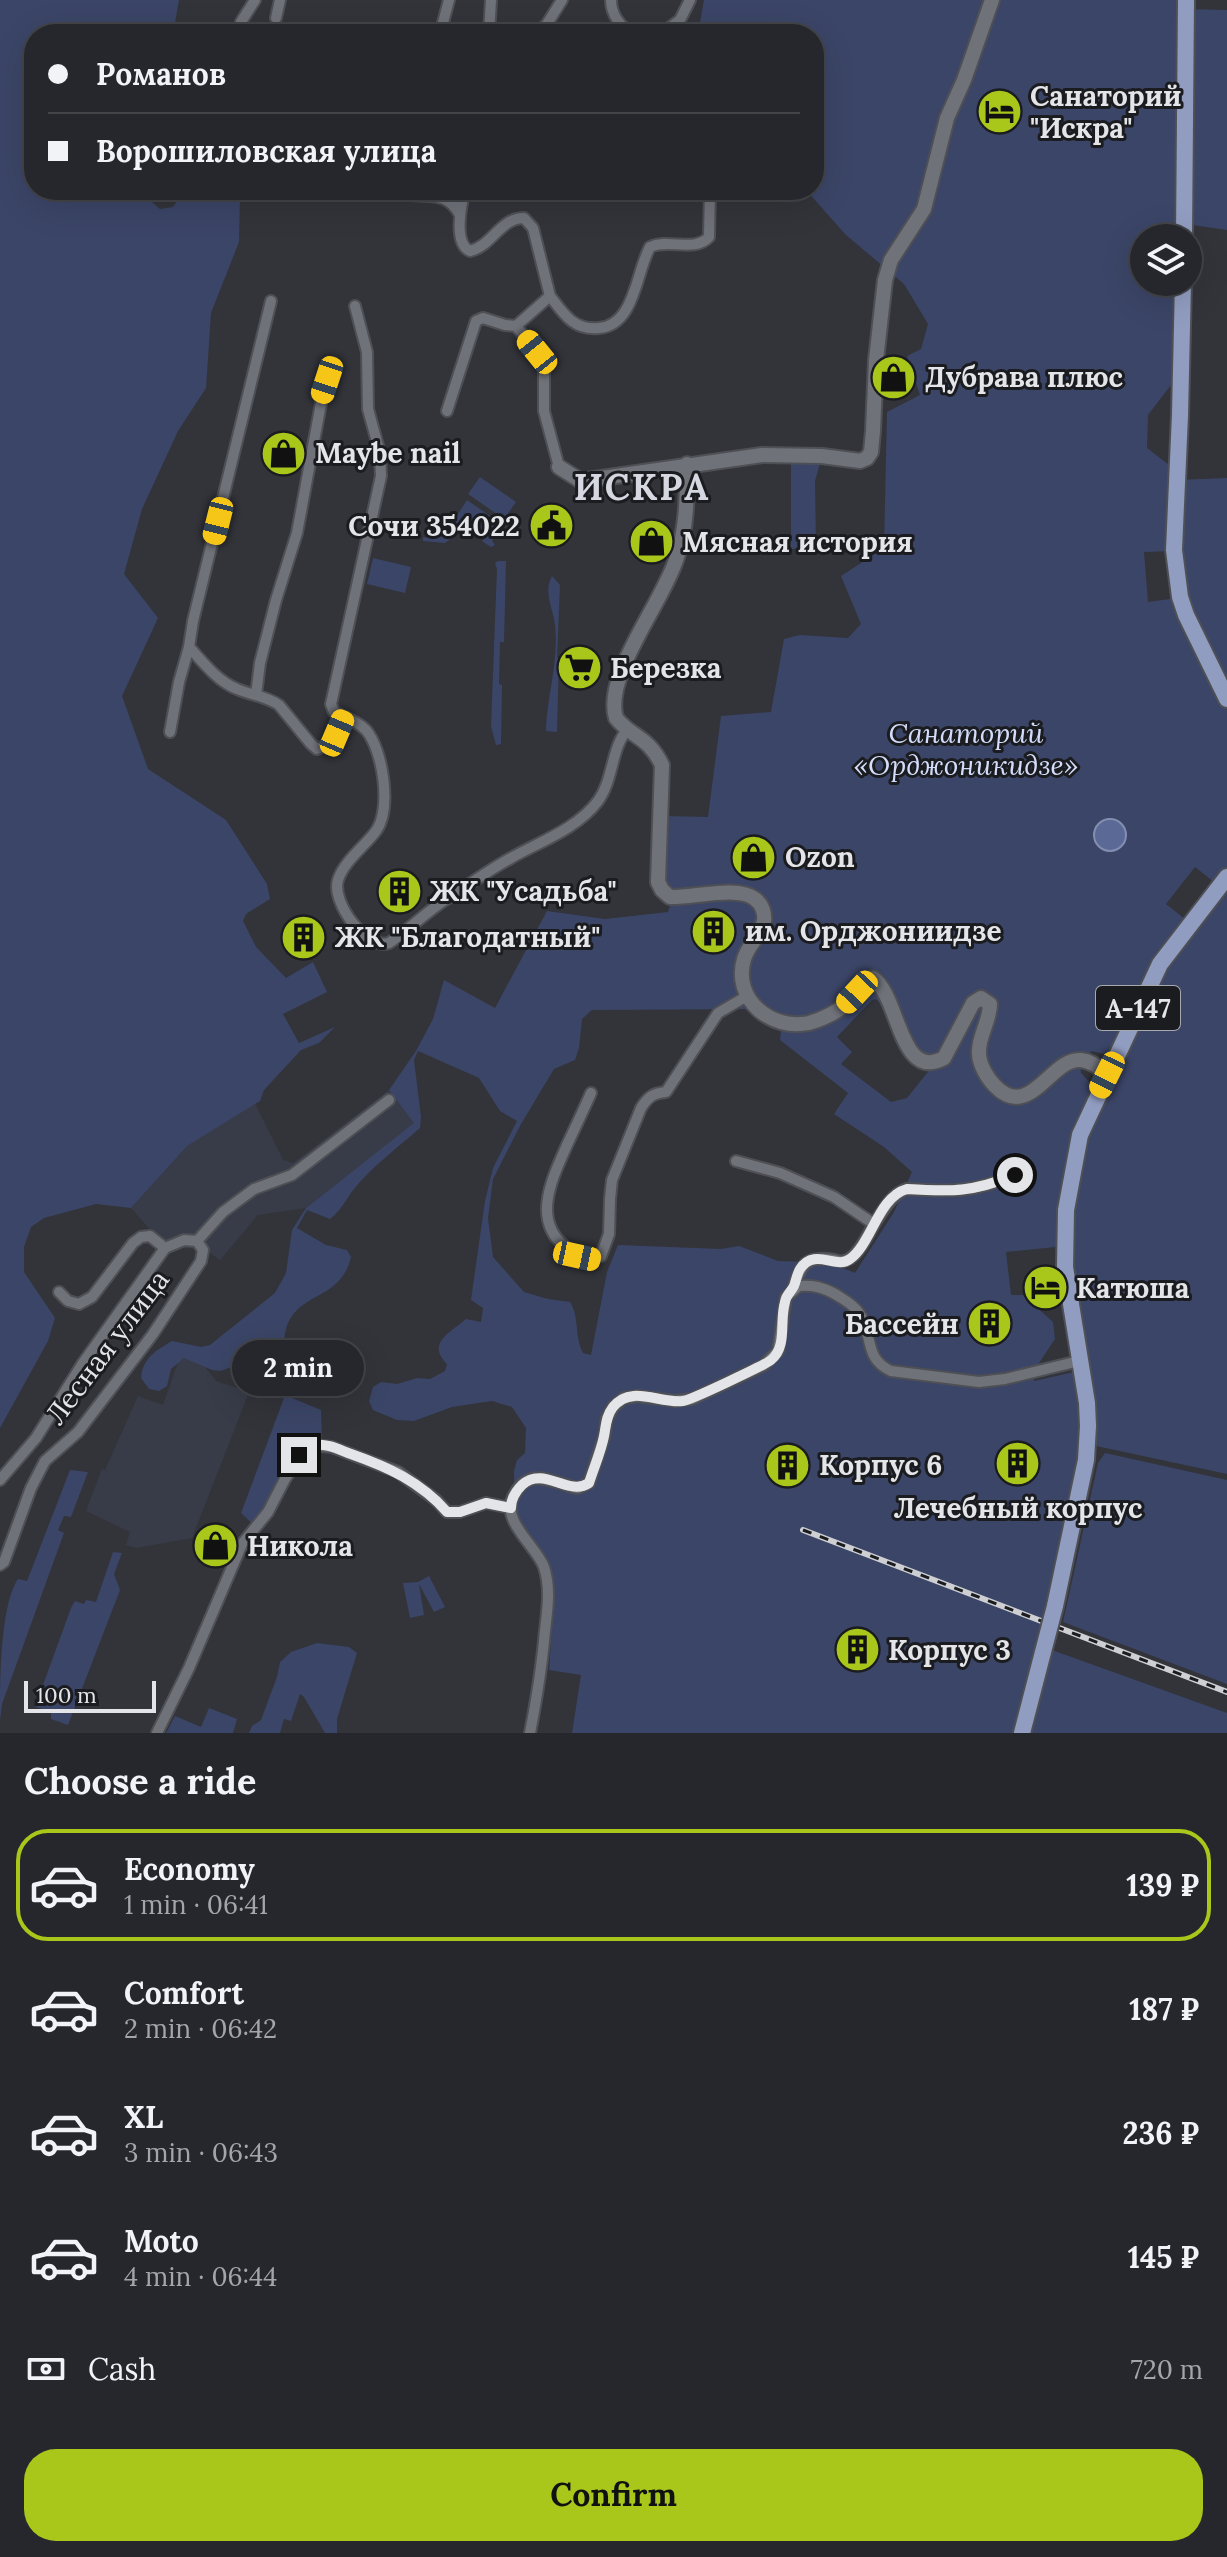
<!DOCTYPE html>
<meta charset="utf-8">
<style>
:root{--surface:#26272c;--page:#323338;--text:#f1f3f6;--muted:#a4a5a9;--line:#424448;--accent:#a9c71b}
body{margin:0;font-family:Lora,serif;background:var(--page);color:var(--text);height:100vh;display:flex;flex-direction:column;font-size:30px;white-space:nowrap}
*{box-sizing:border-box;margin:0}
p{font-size:26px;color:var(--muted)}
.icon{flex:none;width:44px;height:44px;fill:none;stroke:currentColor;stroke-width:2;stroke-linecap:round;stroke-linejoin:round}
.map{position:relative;height:1733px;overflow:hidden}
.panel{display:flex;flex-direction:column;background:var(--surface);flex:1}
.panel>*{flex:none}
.banner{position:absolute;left:24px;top:24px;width:800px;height:176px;border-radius:32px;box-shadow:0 8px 32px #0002,0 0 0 2px var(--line);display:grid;align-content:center;height:176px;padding:0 24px;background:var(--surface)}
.tools{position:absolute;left:1130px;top:224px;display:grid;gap:16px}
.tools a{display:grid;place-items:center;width:72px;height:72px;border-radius:50%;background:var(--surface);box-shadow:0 8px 32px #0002,0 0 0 2px var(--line);font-size:40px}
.scale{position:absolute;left:24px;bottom:20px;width:132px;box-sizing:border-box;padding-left:8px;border:4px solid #e3e5e9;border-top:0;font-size:22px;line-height:28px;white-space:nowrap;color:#e3e5e9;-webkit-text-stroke:6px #1b1c1f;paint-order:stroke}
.end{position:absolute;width:36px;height:36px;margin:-18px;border:10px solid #e3e5e9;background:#111;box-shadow:0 0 0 4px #111}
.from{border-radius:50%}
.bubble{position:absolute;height:56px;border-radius:28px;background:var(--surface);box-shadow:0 8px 32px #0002,0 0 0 2px var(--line);font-size:26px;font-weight:700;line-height:56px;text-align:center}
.car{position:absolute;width:24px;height:48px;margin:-24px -12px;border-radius:10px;box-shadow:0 0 6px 2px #0007;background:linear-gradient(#f5c518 24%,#345 0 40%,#f5c518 0 76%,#345 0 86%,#f5c518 0)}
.banner b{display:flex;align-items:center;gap:28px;height:76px;font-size:30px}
.banner b+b{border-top:2px solid var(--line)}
.banner i{width:20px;height:20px;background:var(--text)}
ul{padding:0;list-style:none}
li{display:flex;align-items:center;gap:24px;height:112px;margin:0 16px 12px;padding:0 8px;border:4px solid transparent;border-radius:32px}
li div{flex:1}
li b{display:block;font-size:30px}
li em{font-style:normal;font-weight:700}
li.current{border-color:var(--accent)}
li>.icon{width:72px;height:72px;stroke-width:1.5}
h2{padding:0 24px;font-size:36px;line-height:96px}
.pay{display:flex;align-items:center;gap:20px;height:88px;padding:0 24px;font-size:30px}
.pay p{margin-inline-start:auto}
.primary-button{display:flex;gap:16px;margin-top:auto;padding:16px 24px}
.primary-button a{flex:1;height:92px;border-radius:32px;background:var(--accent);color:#111;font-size:32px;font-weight:700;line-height:92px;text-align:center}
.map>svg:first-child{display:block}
.built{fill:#383c48}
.green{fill:#3b4567;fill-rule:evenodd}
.water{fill:#5b6997;stroke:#848eb0;stroke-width:2}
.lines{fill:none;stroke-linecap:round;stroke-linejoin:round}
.street-casing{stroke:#4e5055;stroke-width:14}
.secondary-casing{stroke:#4e5055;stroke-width:18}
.primary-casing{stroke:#4e5055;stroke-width:20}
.street{stroke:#70727a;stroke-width:10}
.secondary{stroke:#70727a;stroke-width:14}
.primary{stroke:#919dc0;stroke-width:16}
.rail-casing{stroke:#cdcfd3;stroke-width:6}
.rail{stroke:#1b1c1f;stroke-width:3;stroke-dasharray:9;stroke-linecap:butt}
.primary-bridge-casing{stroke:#4e5055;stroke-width:20;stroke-linecap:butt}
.primary-bridge{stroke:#919dc0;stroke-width:16}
.route{stroke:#e3e5e9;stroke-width:10}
.labels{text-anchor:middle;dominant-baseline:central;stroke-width:6;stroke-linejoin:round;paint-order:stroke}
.shield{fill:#1b1c1f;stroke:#a7a9ac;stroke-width:2}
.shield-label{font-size:26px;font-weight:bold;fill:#e3e5e9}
.poi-label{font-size:28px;font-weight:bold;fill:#e3e5e9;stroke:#1b1c1f;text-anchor:start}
.park-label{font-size:28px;font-style:italic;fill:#d3ddfb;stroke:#1b1c1f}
.street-label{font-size:28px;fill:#e3e5e9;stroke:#1b1c1f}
.district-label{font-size:36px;font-weight:bold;letter-spacing:2px;fill:#d5d8e0;stroke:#1b1c1f}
</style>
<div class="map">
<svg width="1227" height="1733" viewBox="0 0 1227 1733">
<rect width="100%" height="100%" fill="#32343a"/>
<g class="built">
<polygon points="389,1090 415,1123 306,1208 258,1215 220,1260 206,1250 176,1247 161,1242 131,1208 186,1146 255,1104 283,1160 293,1163"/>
<polygon points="185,1358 203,1364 216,1381 249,1392 192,1538 137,1548 126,1545 130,1532 86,1511 102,1469 105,1470 138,1396 163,1405 179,1360"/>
</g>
<g class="green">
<polygon points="0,0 179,0 173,34 34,34 34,190 149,190 152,202 160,209 173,207 185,190 229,190 240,195 239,242 211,313 206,388 178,431 142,509 124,574 158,618 122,696 148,769 226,820 267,884 270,899 246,914 243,921 256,947 286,978 313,962 327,992 283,1014 299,1043 335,1027 319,1043 301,1050 264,1090 260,1101 187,1146 131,1208 96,1204 44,1218 31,1227 24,1247 24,1272 55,1318 48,1341 0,1428"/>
<path d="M704,0H1184V9L1227,10V230L1185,224L1183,238H1144V282H1181L1177,386L1171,385L1148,415L1147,448L1173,468L1177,480L1227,478V1474L1087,1444L1015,1733H572L581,1675L549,1670L554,1598L550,1576L515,1525L514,1471L517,1460L525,1453L526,1428L512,1407L492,1401L452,1407L414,1421L397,1420L373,1410L369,1401L373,1387L381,1382L397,1384L417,1378L430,1379L445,1371L447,1364C426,1343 450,1333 466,1319L481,1322L483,1308L471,1300L485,1201L493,1168L517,1121L500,1111L479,1078L418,1051L414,1060L421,1117L420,1128C397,1148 373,1166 354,1189C346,1199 341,1211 330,1219L307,1210L297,1228L326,1245L347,1250L351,1257C341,1299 302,1292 288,1323C283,1335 284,1347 284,1360L273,1366L236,1365L221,1371L212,1370L184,1358L171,1369L167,1386L159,1391L149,1389L141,1378C143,1358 155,1351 172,1341L201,1347L210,1345L275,1293L286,1273L292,1230L306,1208L414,1123L389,1090L416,1051L433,1019L444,980L495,1008L547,911L605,919L668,912L674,892L665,881L662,816L708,817L721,716L771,712L784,639L800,635L848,638L861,624L841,576L884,548L887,412L920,395L907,356L921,349L928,324L904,284L846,235L806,190H814V34H698ZM1172,551L1177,598L1148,602L1144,552ZM1195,867L1219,886L1191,924L1166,904ZM876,999L894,1018L928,1063H935L907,1098L891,1102L841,1064L852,1052L837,1037L872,1000ZM755,1009L787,1025L781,1030L780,1040L848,1093L834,1114L884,1147L912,1172L894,1212L855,1273L838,1266L816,1262L778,1261L739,1246L721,1249L618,1245L607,1272L591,1355L583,1353C574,1336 580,1318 570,1302L548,1299L524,1292L493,1257L488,1218L493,1179L521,1124L554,1069L575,1060L579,1048L582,1019L592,1010ZM1092,1051L1115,1057L1099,1092L1081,1073L1080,1059ZM1065,1246L1074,1372L1034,1381L1033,1372L1055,1339L1053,1322L1023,1295H1011L1006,1252Z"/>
<polygon points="791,455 822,456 815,481 816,547 791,549"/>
<polygon points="480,477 516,502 504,519 468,494"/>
<polygon points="467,500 503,525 492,541 495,545 491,547 482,541 485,538 483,536 480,539 466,531 469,527 467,525 445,543 423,541 423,537 433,538 451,534 456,517"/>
<polygon points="373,558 411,567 405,593 367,584"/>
<polygon points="498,561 506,561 504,642 500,642 499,684 502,685 501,744 496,745 491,726 497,569 495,563"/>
<path d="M552,576L560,585L557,658H559L557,732L546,731C547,696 559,661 555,625C553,607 543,593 552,576Z"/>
<polygon points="287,1396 321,1410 322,1445 312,1446 256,1527 241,1513 284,1398"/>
<polygon points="1105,1453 1227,1480 1227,1684 1063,1622 1098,1463"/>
<path d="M70,1470L88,1472L71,1517L64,1516L58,1530L64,1533L2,1704L0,1720C0,1684 0,1605 18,1579L27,1581Z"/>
<polygon points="113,1552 122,1553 114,1574 120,1590 68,1725 51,1719 51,1711 35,1707 71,1608 75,1601 84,1604 86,1600 96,1602"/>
<polygon points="429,1576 445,1607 434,1612 419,1584 424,1615 410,1618 403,1583 418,1582"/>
<polygon points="317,1643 349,1647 357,1653 337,1719 337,1733 325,1733 304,1697 300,1694 291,1721 284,1719 280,1733 249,1733 252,1726 261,1720 277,1677 280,1662 291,1652"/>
<polygon points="1052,1650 1227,1713 1227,1733 1020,1733 1045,1656"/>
<polygon points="209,1708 237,1719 233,1733 166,1733 175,1716 201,1727"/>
</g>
<circle class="water" cx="1110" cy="835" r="16"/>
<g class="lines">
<defs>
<g id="street">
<path d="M611,0C611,14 620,26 632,34"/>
<polyline points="276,18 280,0"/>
<polyline points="241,22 255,0"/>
<polyline points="440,34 449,0"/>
<polyline points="489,34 491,0"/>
<polyline points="537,34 547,24 562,0"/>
<polyline points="661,34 680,20 690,0"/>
<path d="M395,190C420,203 444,185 460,215"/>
<path d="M465,190C461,205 453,243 470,251C492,246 500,218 524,218L533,228L550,296L516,326"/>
<path d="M550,296C564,314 574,331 599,328C635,325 636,272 650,247C669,238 694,253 709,237L710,190"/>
<path d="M271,301L193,621L189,647C203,662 217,681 237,689C251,695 266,696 279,705L311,744L317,749L331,743L344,717"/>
<path d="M355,306L367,352L368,409L380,453L381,476L331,704L334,712C345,717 357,721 366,730C383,750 392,809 376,831C365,846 344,861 338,880C331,902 366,950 389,943C410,929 427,911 448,898C469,885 489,870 511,858C539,842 577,829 598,801C614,779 611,747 628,729"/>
<polyline points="447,411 476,321 483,318 505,325 516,326 537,352 544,370 544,411 559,467"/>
<polyline points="256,695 260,663 276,600 297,533 322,398 333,363"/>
<polyline points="170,732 179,682 189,647"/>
<path d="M591,1093C583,1111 575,1128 567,1145C553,1177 530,1221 567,1248C578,1256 588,1261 601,1256L609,1234L610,1199L612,1180L641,1108C648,1097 653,1093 666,1092L718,1013L747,996"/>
<path d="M736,1161L780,1173L834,1197L874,1224C868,1235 858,1256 847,1260C841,1263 840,1261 834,1260C806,1255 801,1264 793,1289"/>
<path d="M874,1224C883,1211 891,1194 907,1189C952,1192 974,1192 1015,1175"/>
<polyline points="197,1241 223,1212 254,1189 292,1175 389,1100"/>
<polyline points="59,1292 68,1301 79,1304 92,1297 133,1243 141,1237 150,1236 165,1248"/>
<polyline points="0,1480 36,1438 83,1363 165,1248 184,1240 197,1241"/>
<polyline points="0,1565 4,1562 31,1488 45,1461 78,1432 153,1334 201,1261 203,1250 197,1241"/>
<polyline points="157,1733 189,1668 242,1544 268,1512 285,1479 305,1449 312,1445 332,1447 398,1472 436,1500 447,1512 460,1512 486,1503 511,1508"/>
<path d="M530,1733C536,1702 541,1672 544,1641C546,1616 552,1592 544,1567C536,1546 501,1521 513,1497C529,1464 554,1484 578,1488L589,1483L604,1437L607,1418L613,1407L624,1398L638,1396L675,1401L692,1399L764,1365L778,1351L786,1297L799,1286C813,1285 822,1287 835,1294C844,1300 853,1304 859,1313C874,1335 863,1358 891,1371L979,1382L1005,1379L1079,1361"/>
</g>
<g id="secondary">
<path d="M687,464C687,495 687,528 677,557C664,601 603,675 616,718C632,738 648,736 662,765L658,882L662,890L670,897C692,898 738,885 755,899C762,904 765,913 764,921C761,935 748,945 744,959C732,999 771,1031 809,1023C823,1019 836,1013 847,1003C856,995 863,983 873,978C900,997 899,1082 944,1058L973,1003L981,998L990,1004C990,1021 978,1037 979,1053C979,1064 987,1078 995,1086C1030,1122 1051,1057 1081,1060C1091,1061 1100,1068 1107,1075"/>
<polyline points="559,467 581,481 762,455 822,456 860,461 867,458 871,452 873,431 876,360 885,280 891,260 924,209 947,118 964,80 992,0"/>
</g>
<g id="primary">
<polyline points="1184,238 1186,0"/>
<polyline points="1183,282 1180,415 1174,550 1180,597 1186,615 1227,699"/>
<polyline points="1055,1606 1086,1460 1088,1426 1087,1403 1065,1267 1066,1210 1080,1135 1160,964 1227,877"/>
<polyline points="1022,1733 1043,1652"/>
</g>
</defs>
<use href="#street" class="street-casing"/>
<use href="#secondary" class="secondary-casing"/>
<use href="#primary" class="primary-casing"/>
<use href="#street" class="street"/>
<use href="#secondary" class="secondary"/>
<use href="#primary" class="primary"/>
<defs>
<polyline id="rail" points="803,1530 1227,1692"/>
</defs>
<use href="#rail" class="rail-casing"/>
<use href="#rail" class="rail"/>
<defs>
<polyline id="primary-bridge" points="1043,1652 1055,1606"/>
</defs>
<use href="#primary-bridge" class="primary-bridge-casing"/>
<use href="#primary-bridge" class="primary-bridge"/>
</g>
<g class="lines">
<path class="route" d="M299,1455C304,1450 308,1446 315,1445C327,1443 340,1450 351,1454C388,1467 421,1482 447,1512H460L486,1503L511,1508C511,1499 515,1492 522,1485C544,1465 568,1497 589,1483C594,1467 601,1452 604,1436C606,1426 606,1416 613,1407C632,1384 659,1404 683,1401C691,1400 765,1365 771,1360C788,1346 779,1321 785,1302C786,1295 791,1292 794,1286C796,1281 797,1274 800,1269C815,1247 836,1270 850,1259C872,1243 878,1197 907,1189C952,1192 973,1192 1015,1175"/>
</g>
<defs>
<symbol id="hotel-disc" viewBox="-11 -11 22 22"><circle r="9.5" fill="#a9c71b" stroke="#1b1c1f"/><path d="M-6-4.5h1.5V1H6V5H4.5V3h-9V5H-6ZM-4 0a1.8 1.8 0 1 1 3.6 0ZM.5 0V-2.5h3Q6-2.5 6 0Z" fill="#111"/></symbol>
<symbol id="shop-disc" viewBox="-11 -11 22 22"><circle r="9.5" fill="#a9c71b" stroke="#1b1c1f"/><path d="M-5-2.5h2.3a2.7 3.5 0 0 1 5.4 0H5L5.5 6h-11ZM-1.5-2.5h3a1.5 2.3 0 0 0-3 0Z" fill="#111"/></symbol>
<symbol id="civic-disc" viewBox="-11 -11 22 22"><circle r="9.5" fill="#a9c71b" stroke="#1b1c1f"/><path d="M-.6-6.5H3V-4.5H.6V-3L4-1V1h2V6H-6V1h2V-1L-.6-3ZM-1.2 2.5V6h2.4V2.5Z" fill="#111"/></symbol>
<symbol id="supermarket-disc" viewBox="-11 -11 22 22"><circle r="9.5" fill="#a9c71b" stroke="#1b1c1f"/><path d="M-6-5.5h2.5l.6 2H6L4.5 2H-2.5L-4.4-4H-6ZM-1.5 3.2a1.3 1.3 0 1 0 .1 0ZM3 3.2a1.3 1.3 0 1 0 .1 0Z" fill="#111"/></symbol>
<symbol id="building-disc" viewBox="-11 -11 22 22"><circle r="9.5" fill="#a9c71b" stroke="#1b1c1f"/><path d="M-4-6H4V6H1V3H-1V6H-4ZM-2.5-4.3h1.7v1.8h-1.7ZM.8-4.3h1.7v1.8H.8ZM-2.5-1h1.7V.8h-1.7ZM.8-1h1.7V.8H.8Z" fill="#111"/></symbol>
</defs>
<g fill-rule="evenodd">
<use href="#hotel-disc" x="974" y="86" width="51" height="51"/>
<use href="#shop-disc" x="868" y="352" width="51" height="51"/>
<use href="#shop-disc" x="258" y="428" width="51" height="51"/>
<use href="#civic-disc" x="526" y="500" width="51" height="51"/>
<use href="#shop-disc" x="626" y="516" width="51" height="51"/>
<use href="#supermarket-disc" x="554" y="642" width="51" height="51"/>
<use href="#shop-disc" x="728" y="832" width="51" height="51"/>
<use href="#building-disc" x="374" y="866" width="51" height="51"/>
<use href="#building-disc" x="688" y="906" width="51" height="51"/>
<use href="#building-disc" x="278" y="912" width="51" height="51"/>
<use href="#hotel-disc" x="1020" y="1262" width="51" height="51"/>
<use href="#building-disc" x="964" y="1298" width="51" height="51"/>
<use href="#building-disc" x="992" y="1438" width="51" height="51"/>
<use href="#building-disc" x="762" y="1440" width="51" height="51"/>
<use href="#shop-disc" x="190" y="1520" width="51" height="51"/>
<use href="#building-disc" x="832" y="1624" width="51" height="51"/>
</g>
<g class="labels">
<rect class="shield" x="1096" y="986" width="84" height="44" rx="6"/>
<g class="shield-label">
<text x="1138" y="1008">А-147</text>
</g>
<g class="poi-label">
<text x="1030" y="96">Санаторий<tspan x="1030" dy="32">"Искра"</tspan></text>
<text x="925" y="377">Дубрава плюс</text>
<text x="315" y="453">Maybe nail</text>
<text x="520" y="526" text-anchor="end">Сочи 354022</text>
<text x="682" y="542">Мясная история</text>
<text x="610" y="668">Березка</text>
<text x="785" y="857">Ozon</text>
<text x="430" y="891">ЖК "Усадьба"</text>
<text x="745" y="931">им. Орджониидзе</text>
<text x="335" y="937">ЖК "Благодатный"</text>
<text x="1076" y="1288">Катюша</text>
<text x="959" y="1324" text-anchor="end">Бассейн</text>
<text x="819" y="1465">Корпус 6</text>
<text x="1018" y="1508" text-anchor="middle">Лечебный корпус</text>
<text x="247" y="1546">Никола</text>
<text x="888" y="1650">Корпус 3</text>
</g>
<g class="park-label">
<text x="966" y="733">Санаторий<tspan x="966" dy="32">«Орджоникидзе»</tspan></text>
</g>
<g class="street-label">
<text transform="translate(107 1347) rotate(-53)">Лесная улица</text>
</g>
<g class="district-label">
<text x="642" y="487">ИСКРА</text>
</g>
</g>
</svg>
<div class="tools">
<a><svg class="icon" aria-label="layers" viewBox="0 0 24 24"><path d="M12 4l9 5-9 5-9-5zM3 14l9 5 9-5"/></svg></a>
</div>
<div class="scale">100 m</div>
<i class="end from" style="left:1015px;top:1175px"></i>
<i class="end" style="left:299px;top:1455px"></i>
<div class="bubble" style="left:232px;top:1340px;width:132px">2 min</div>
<i class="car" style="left:537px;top:352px;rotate:321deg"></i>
<i class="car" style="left:327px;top:380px;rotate:198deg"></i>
<i class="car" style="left:218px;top:521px;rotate:194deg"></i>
<i class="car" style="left:337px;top:733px;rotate:23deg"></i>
<i class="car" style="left:857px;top:992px;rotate:223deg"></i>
<i class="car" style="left:1107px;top:1075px;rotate:206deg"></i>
<i class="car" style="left:577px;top:1256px;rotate:102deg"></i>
<div class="banner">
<b><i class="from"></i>Романов</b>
<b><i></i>Ворошиловская улица</b>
</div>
</div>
<section class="panel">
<h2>Choose a ride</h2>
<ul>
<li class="current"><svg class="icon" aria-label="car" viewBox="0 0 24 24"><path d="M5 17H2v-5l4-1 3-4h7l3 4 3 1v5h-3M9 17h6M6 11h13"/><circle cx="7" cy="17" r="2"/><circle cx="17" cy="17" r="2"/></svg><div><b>Economy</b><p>1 min · 06:41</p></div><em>139 ₽</em></li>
<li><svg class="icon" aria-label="car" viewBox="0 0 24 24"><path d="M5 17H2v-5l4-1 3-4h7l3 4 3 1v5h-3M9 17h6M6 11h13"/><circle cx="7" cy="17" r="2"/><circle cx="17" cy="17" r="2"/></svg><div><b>Comfort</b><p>2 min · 06:42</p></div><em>187 ₽</em></li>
<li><svg class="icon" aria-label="car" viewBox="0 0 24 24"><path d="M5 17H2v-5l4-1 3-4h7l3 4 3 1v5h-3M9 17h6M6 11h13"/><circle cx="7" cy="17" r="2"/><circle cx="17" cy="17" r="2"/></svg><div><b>XL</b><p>3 min · 06:43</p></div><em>236 ₽</em></li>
<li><svg class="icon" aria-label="car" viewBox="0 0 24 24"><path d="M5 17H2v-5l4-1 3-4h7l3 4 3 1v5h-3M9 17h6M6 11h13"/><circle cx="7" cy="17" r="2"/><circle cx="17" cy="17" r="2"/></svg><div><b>Moto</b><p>4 min · 06:44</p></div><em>145 ₽</em></li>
</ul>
<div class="pay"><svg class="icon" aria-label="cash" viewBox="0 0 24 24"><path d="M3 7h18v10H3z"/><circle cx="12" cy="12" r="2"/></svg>Cash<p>720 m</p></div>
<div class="primary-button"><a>Confirm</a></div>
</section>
